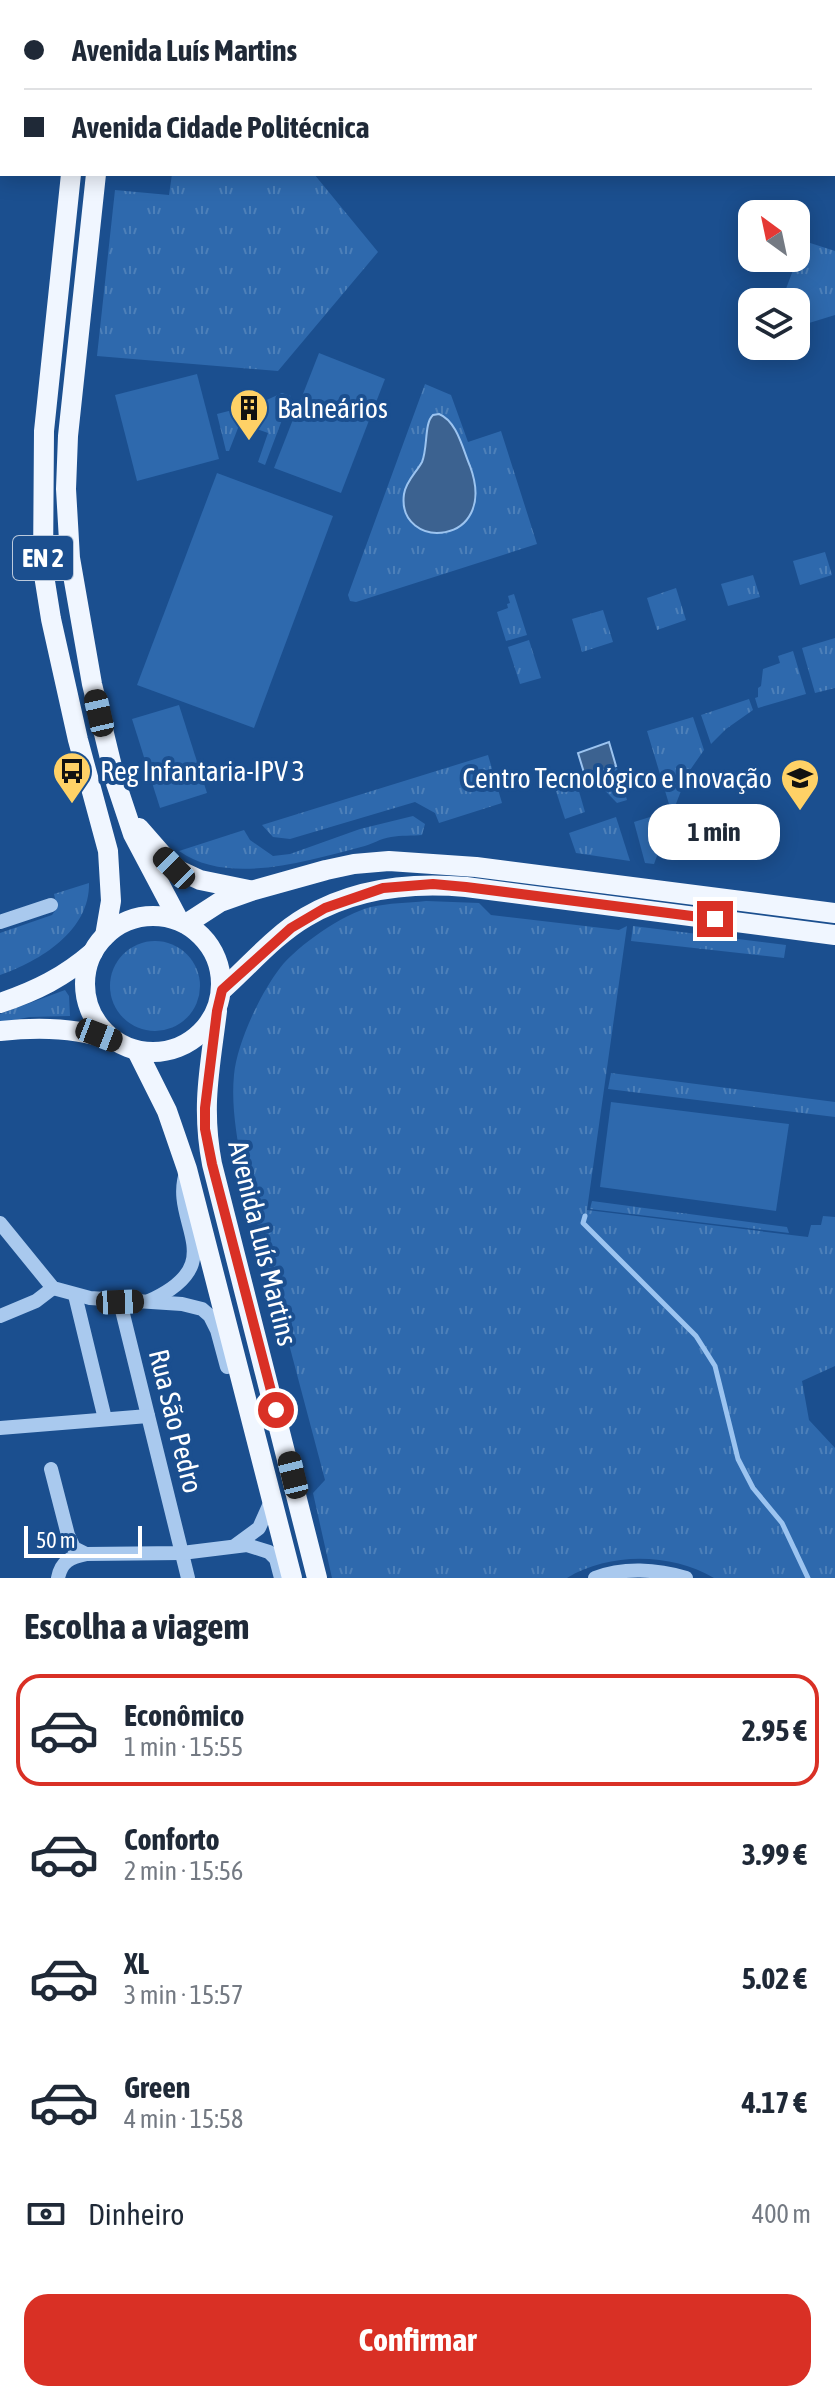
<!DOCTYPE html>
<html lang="pt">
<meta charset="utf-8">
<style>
:root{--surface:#fff;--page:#f2f2f3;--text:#1f2937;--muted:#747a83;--line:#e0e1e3;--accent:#d93025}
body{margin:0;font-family:"Asap Condensed",sans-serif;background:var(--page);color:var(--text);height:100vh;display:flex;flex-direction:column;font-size:30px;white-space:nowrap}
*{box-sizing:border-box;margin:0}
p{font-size:26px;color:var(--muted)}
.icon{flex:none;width:44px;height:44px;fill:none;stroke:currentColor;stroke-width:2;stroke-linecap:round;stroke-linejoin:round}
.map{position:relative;height:1578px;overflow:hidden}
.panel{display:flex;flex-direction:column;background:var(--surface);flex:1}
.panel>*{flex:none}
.hud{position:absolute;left:0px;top:0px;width:836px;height:176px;box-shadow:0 4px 20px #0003;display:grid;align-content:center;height:176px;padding:0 24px;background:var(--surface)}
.needle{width:52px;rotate:327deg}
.fabs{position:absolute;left:738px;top:200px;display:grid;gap:16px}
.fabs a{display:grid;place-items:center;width:72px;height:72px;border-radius:16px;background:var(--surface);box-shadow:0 4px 20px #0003;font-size:40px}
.scale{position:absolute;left:24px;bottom:20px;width:118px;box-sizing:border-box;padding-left:8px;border:4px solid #fff;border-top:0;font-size:22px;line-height:28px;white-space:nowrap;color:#fff;-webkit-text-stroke:6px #1b4f8f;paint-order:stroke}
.end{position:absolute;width:36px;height:36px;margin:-18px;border:10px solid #d93025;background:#fff;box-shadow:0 0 0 4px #fff}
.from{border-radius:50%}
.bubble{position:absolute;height:56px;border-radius:24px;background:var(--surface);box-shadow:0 4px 20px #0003;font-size:26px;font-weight:700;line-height:56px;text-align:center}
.car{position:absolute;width:24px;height:48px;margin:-24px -12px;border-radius:10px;box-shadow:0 0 6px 2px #0007;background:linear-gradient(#222 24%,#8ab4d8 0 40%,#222 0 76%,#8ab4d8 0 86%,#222 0)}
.hud b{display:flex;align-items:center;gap:28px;height:76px;font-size:30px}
.hud b+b{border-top:2px solid var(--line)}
.hud i{width:20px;height:20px;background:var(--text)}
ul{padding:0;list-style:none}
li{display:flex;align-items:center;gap:24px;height:112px;margin:0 16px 12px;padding:0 8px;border:4px solid transparent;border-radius:24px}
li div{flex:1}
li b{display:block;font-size:30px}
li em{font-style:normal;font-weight:700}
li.on{border-color:var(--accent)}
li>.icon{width:72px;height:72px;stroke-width:1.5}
h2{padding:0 24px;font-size:36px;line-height:96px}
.pay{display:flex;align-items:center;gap:20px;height:88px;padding:0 24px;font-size:30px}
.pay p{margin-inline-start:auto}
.action{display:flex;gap:16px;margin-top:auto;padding:16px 24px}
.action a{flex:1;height:92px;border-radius:24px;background:var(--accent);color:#fff;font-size:32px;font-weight:700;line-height:92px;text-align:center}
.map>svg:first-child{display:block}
</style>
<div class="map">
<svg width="835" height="1578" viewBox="0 0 835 1578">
<defs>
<pattern id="grass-tufts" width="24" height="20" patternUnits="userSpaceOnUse" patternTransform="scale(2)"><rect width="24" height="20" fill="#2e69ad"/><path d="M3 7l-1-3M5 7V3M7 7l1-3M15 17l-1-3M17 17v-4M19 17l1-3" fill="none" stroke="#4d80b9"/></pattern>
</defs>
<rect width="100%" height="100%" fill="#1b4f8f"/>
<!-- grass -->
<g fill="url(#grass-tufts)">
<path d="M 172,174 L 314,174 L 378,252 L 278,371 L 97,356 L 115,190 L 169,195 Z"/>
<path d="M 804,241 L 835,251 L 835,315 L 796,327 L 796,302 L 781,302 Z"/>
<path d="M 425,384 L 451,395 L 468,442 L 501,431 L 537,544 L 356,602 L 350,601 L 348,595 Z"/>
<path d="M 282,393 L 291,396 L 265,465 L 258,462 L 268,433 L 240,423 L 229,451 L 226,451 L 217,414 L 260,403 Z"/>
<path d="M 825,552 L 832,575 L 800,585 L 793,561 Z"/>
<path d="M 753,575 L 760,597 L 728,606 L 721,584 Z"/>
<path d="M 676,588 L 686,620 L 657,630 L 647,598 Z"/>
<path d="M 514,594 L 527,635 L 506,641 L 497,612 L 508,608 L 507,604 L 510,603 L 508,596 Z"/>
<path d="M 603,610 L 613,642 L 582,652 L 572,619 Z"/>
<path d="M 835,638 L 835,688 L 815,693 L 802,648 Z"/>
<path d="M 529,640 L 541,678 L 520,684 L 508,647 Z"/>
<path d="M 793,651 L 806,694 L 758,708 L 755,698 L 758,697 L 758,688 L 761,686 L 763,669 L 780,663 L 778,656 Z"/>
<path d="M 749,699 L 753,710 L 726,729 L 711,744 L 701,715 Z"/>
<path d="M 693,717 L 704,750 L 688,773 L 672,814 L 647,731 Z"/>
<path d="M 488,755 L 502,803 L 439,823 L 435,813 L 415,802 L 290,839 L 273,837 L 262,825 Z"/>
<path d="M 617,768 L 627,800 L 617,803 L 591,776 Z"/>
<path d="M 576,781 L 585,812 L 565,819 L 555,788 Z"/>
<path d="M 666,812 L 669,823 L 654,864 L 645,863 L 634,822 Z"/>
<path d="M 413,816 L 425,824 L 422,835 C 412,836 401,835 391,837 C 381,838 371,845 361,847 C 307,861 228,886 179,851 L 244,830 L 250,840 L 273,856 L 290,854 L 360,829 Z"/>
<path d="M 616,817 L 630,861 L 576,853 L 569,833 Z"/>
<path d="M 89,883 C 90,931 40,961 0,975 L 0,933 L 52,915 L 57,908 L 54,894 Z"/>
<path d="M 426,901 L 479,903 L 491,915 L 619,930 L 627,926 L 587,1210 L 808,1237 L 811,1225 L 821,1225 L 823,1216 L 835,1217 L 835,1366 L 802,1381 L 809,1420 L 835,1448 L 835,1578 L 714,1578 C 671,1553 610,1552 567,1578 L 332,1578 L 313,1493 L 325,1480 L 242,1167 C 237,1137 231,1106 234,1075 C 237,1043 260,994 280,968 C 298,945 343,914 371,907 C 389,903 408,903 426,901 Z"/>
<path d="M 633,926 L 786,945 L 784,958 L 631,941 Z"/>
<circle cx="155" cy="986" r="45"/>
<path d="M 65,990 L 69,996 L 70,1016 L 29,1017 L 0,1023 L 0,1014 Z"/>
<path d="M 611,1073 L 835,1102 L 835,1117 L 608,1089 Z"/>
<path d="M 592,1201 L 787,1227 L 789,1233 L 590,1209 Z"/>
</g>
<!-- pitch -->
<g fill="#2e69ad">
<path d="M 319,353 L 385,379 L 341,493 L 274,468 Z"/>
<path d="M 197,374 L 219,459 L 137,481 L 115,395 Z"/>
<path d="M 217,473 L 333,516 L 254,728 L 137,685 Z"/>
<path d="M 179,705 L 207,793 L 160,808 L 132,719 Z"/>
<path d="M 611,1102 L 789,1124 L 776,1211 L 600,1187 Z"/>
</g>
<!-- water -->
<g fill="#3c6290" stroke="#9cc4f0" stroke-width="2">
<path d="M 439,414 C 457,421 463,450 470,466 C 500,547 396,552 404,494 C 406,481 416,473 422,462 C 428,448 424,423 433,415 Z"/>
<path d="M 609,742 L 616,766 L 585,776 L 578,753 Z"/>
</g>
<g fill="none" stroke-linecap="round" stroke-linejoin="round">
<!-- stream -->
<path stroke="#9cc4f0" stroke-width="5" d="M 585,1216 L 583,1223 L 696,1336 L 715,1366 L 738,1459 L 753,1488 L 782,1523 L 808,1578"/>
<!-- minor -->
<g stroke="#a9c9ee" stroke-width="14">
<path d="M 742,0 L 747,2"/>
<path d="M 788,0 L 793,2"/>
<path d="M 834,18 L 835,18"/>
<path d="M 834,35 L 835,35"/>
<path d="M 0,922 L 51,905"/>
<path d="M 0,1223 L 53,1288 L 90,1298 L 182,1304 L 202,1309 L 210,1316 L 217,1330 L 227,1367"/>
<path d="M 75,1295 L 105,1419"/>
<path d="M 149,1301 C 235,1262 167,1222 187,1170"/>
<path d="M 120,1302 L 188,1578"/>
<path d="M 0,1316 L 36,1301 L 53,1288"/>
<path d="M 0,1428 L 148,1416"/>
<path d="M 51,1469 L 68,1535 L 74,1548 L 86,1554"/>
<path d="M 236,1545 L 259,1528 L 271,1501"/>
<path d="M 58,1578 C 61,1562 70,1557 86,1554 L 182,1553 L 247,1545 L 269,1552 L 276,1559 L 281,1578"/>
<path d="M 595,1578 C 623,1567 657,1569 686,1578"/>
</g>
<!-- major -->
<g stroke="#f0f6ff" stroke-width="20">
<path d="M 86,2 L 86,0"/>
<path d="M 112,2 L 112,0"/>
<path d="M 71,174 L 44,431 L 43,569 L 51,619 L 78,740 L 108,851 L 111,901 L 105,936"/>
<path d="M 96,174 L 68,436 L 66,489 L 70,558 L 92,684 L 116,783 L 133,834 L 178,919"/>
<path d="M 139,828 L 174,868 L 200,880 L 249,890"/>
<circle cx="153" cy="984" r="68"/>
<path d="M 186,924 L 220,902 L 251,891 L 326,870 L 354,864 L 389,861 L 476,867 L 835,913"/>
<path d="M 222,990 C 249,966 275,935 306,917 C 355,888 410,882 466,887 L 835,935"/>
<path d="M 0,1003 C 36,991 64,977 93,952"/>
<path d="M 217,1011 C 210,1068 201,1106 212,1164 L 317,1578"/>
<path d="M 0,1031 C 37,1027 76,1027 111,1040"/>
<path d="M 137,1051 L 167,1111 L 187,1169 L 292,1578"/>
</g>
</g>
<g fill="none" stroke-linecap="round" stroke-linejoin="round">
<!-- route -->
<path stroke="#d93025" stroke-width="10" d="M 276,1410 L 212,1164 L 205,1129 L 205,1108 L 217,1011 L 222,990 L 291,928 L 325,908 L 383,888 L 433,884 L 466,887 L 715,919"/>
</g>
<!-- icons -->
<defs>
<symbol id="building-pin" viewBox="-11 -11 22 30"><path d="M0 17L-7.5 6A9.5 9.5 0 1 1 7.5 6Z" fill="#ffd166" stroke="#1b4f8f"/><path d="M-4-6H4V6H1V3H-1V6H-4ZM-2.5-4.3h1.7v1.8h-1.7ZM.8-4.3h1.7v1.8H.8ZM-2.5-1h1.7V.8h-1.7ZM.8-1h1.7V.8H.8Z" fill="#111"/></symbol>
<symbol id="bus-pin" viewBox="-11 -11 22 30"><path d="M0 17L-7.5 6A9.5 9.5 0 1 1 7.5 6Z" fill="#ffd166" stroke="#1b4f8f"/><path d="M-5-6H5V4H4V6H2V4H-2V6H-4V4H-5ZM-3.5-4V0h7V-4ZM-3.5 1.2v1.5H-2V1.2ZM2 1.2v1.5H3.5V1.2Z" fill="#111"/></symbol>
<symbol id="university-pin" viewBox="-11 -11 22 30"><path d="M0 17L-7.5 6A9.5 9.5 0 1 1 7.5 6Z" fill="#ffd166" stroke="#1b4f8f"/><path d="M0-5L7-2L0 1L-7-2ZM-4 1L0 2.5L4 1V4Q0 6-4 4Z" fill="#111"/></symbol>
</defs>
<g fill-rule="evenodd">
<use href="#building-pin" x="227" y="386" width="44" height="60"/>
<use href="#bus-pin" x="50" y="749" width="44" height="60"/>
<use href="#university-pin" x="778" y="756" width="44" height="60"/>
</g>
<g text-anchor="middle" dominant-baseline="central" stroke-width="8" stroke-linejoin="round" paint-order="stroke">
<!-- shield labels -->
<rect fill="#1b4f8f" stroke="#bbcadd" stroke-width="2" x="13" y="536" width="60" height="44" rx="6"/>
<g font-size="26" font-weight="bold" fill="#fff">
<text x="43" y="558">EN 2</text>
</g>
<!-- poi labels -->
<g font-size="28" fill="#fff" stroke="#1b4f8f" text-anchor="start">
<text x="277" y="408">Balneários</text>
<text x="100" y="771">Reg Infantaria-IPV 3</text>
<text x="772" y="778" text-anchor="end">Centro Tecnológico e Inovação</text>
</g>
<!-- street labels -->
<g font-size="28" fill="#fff" stroke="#1b4f8f">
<text transform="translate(263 1243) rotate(76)">Avenida Luís Martins</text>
<text transform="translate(176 1421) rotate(76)">Rua São Pedro</text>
</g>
</g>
</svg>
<div class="fabs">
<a><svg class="needle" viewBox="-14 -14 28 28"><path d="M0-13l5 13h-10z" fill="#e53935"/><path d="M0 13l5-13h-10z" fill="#747a83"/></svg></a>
<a><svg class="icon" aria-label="layers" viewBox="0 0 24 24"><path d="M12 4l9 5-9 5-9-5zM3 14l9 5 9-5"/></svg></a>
</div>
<div class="scale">50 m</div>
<i class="end from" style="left:276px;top:1410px"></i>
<i class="end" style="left:715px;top:919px"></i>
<div class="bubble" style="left:648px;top:804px;width:132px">1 min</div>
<i class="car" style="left:99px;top:713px;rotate:347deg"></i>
<i class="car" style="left:174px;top:868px;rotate:315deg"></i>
<i class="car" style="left:99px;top:1035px;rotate:111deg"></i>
<i class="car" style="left:120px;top:1302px;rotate:88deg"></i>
<i class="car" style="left:293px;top:1475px;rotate:346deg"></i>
<div class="hud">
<b><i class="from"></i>Avenida Luís Martins</b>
<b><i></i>Avenida Cidade Politécnica</b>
</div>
</div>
<section class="panel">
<h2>Escolha a viagem</h2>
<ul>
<li class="on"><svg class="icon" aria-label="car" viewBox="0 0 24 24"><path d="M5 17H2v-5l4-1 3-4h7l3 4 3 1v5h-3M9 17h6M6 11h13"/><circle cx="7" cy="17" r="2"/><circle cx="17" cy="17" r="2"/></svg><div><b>Econômico</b><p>1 min · 15:55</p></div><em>2.95 €</em></li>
<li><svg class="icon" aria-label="car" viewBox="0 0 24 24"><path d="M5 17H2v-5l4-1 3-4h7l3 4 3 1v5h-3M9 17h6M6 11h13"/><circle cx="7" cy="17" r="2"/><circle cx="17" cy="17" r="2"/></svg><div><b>Conforto</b><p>2 min · 15:56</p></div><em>3.99 €</em></li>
<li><svg class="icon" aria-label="car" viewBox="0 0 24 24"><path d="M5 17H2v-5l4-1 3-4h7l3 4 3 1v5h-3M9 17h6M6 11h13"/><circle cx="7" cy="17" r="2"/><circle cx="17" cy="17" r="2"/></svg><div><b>XL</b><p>3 min · 15:57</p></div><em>5.02 €</em></li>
<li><svg class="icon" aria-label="car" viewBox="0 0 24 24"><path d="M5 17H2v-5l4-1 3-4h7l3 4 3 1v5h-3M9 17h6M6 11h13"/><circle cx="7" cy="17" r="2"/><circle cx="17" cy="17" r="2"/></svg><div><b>Green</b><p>4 min · 15:58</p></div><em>4.17 €</em></li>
</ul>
<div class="pay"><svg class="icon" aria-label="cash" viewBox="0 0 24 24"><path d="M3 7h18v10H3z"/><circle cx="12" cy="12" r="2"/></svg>Dinheiro<p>400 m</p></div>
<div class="action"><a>Confirmar</a></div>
</section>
